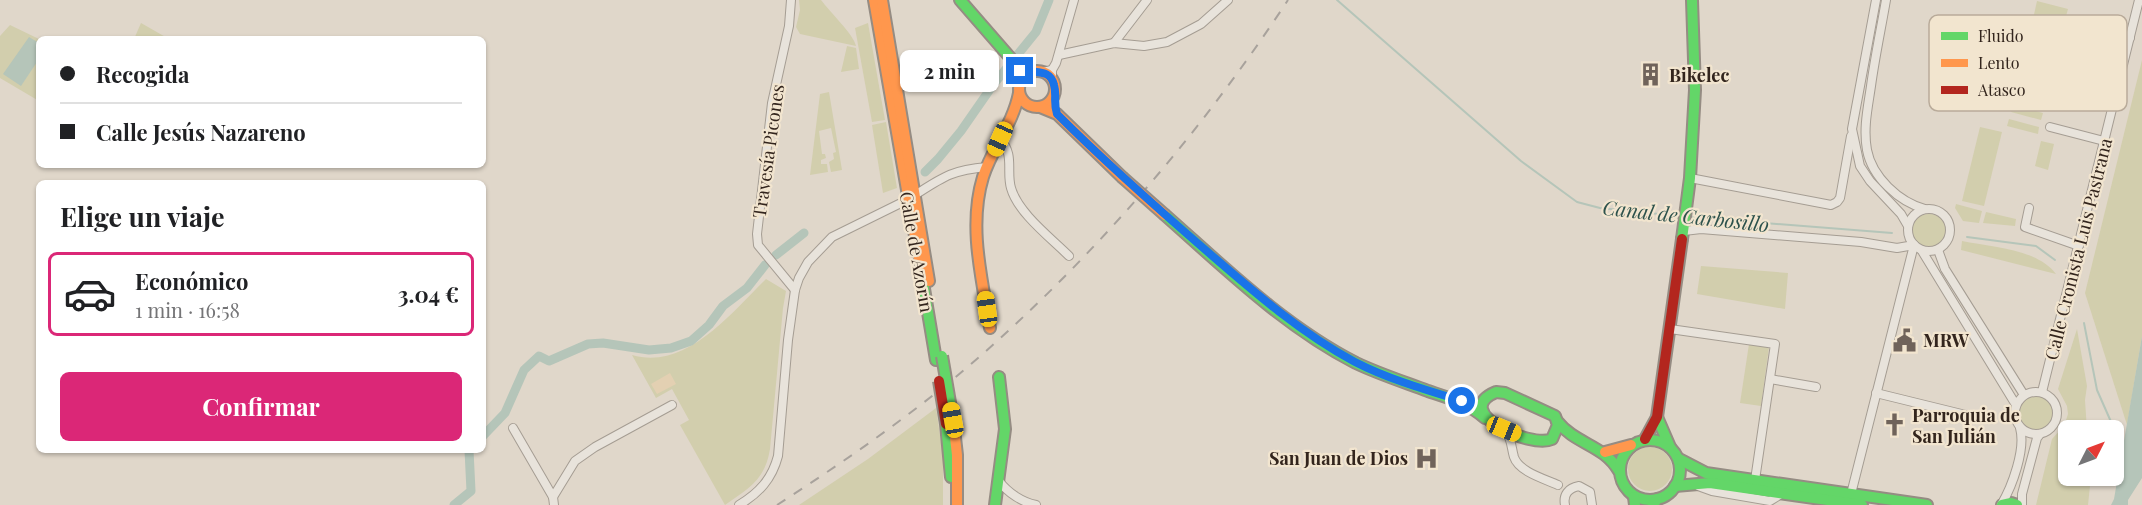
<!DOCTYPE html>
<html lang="es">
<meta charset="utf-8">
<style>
:root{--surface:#fff;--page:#f2f2f2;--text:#202124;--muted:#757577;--line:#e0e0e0;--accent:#db2777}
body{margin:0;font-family:"Playfair Display",serif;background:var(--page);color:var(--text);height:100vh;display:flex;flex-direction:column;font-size:22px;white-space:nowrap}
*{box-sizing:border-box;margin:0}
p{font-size:20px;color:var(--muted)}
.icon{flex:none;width:33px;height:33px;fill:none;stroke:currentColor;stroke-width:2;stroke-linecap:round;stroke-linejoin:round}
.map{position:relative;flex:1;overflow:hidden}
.details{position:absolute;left:36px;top:180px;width:450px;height:273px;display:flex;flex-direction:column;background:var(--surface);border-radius:9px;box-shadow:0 2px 4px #0004}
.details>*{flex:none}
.top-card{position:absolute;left:36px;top:36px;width:450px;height:132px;border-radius:9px;box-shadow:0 2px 4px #0004;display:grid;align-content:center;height:132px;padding:0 24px;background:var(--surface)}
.needle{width:39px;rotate:48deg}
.controls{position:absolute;left:2058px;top:420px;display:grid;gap:12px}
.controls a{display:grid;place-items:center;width:66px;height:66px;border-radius:9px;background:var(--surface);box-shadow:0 2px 4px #0004;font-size:30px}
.end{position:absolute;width:27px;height:27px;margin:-14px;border:8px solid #1a73e8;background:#fff;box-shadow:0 0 0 3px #fff}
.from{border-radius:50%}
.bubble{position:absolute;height:42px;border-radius:9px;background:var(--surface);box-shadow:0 2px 4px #0004;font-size:20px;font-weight:700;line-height:42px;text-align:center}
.car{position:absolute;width:18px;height:36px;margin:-18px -9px;border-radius:8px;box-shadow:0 0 4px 2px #0007;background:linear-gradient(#f5c518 24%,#345 0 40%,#f5c518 0 76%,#345 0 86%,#f5c518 0)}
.top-card b{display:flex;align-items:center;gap:21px;height:57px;font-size:22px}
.top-card b+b{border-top:2px solid var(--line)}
.top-card i{width:15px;height:15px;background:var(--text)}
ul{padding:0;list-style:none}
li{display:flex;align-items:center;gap:18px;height:84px;margin:0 12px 9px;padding:0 12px;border:3px solid transparent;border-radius:9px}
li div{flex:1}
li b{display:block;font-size:22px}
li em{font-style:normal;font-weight:700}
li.current{border-color:var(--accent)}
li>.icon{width:54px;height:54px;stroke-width:1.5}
h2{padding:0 24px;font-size:27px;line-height:72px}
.button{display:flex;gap:12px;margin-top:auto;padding:12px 24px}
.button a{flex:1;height:69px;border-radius:9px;background:var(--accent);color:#fff;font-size:24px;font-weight:700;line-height:69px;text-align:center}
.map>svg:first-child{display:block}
</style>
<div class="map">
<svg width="2142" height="505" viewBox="0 0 2142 505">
<rect width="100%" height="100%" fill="#e0d7ca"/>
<!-- green -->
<g fill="#d2cead">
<path d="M 799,0 L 821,0 C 830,12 854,35 856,46 L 800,34 L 796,27 L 800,10 Z"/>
<path d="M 2037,1 L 2068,9 L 2063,27 L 2033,19 Z"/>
<path d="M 141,23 L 169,39 L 134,39 Z"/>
<path d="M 868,23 L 885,120 L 872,122 L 855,28 Z"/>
<path d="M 10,25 L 39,39 L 39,101 L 0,78 L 0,36 Z"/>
<path d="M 847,46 L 856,48 L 859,69 L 841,72 Z"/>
<path d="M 2142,60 L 2142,336 L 2127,425 L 2085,293 Z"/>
<path d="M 829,92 L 842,170 L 831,172 L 829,162 L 834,159 L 833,153 L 836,152 L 831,128 L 819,131 L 822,154 L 825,154 L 826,158 L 821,160 L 821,164 L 827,164 L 828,172 L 810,175 L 820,94 Z"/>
<path d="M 2013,105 L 2043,113 L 2041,120 L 2011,112 Z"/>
<path d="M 2009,119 L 2039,127 L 2038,134 L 2007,126 Z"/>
<path d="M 886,122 L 897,188 L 883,193 L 872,125 Z"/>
<path d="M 1980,127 L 2002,132 L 1984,206 L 1962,201 Z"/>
<path d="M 2041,141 L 2054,144 L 2048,170 L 2035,166 Z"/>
<path d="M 1956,204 L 1982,211 L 1979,223 L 1963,221 L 1955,208 Z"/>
<path d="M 1986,212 L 2016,219 L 2015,226 L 1983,223 Z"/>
<circle cx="1929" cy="231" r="17"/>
<path d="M 1962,241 C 1991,247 2038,249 2056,274 L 1961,250 Z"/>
<path d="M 1701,266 L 1788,273 L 1785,309 L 1697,294 Z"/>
<path d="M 766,279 L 786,291 L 783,308 L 770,449 C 765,480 749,488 725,505 L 680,425 L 689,420 L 672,389 L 656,398 L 632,355 C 686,371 731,313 766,279 Z"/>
<path d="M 2077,329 L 2087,386 L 2085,400 L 2087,430 L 2068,430 L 2068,476 L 2091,476 L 2088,505 L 2036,505 L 2052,439 L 2064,426 L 2068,414 L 2067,406 L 2058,389 Z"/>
<path d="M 1749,344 L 1769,347 L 1761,406 L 1740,403 Z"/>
<circle cx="2036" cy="413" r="17"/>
<path d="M 936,408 L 943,456 L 943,505 L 799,505 L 868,459 Z"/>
<circle cx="1650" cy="469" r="22"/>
</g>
<!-- sand -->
<path fill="#e3d0b2" d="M 670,373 L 676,384 L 657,394 L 651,384 Z"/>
<!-- water -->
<g fill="#b5c5b9">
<path d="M 29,37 L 39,43 L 39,59 L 21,86 L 3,74 Z"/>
<path d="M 2142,336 L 2142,478 L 2128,500 L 2128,505 L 2111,505 L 2114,499 Z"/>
</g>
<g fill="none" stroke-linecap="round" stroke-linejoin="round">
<!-- stream -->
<g stroke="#b5c5b9" stroke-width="2">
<path d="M 1337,0 L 1521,161 L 1577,202 L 1600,208 L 1679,216"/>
<path d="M 1688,217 L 1892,233"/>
<path d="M 1967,237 L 2036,246 L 2055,260"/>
<path d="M 2084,323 L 2097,390 L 2123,449"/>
</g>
<!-- canal -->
<g stroke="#b5c5b9" stroke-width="9">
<path d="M 925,172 L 938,159 L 961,131 L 993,85 L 1036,32 L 1049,0"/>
<path d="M 776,255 L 804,233"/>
<path d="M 483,436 L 505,413 L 524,370 L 539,356 L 549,361 L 588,344 L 603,343 L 649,350 L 671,348 L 691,341 L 709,325 L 723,306 L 747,288 L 765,265"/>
<path d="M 454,505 L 471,491 L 469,450"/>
</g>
<defs>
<g id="street">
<path d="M 791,0 L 789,26 L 772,103 L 757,234 L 758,245 L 795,290"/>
<path d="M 1876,0 L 1852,129 L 1860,166 L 1870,181 L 1901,214 L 1908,226"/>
<path d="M 1886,0 C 1881,29 1875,57 1871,86 C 1868,107 1863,128 1867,150 C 1872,177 1899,202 1925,209"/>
<path d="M 2076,23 L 2130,38"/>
<path d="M 1114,43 L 1147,0"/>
<path d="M 1059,55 L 1114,43 L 1144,46 L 1167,42 L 1201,24 L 1228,0"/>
<path d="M 1042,72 L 1052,70"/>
<path d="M 1052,79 L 1052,70 L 1056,63 L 1074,0"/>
<path d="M 2050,127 L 2104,141"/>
<path d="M 1000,139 C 1015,155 1006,171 1011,188 C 1018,213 1051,238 1069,256"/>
<path d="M 1690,178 L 1831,205 L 1837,202 L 1840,198 L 1851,136"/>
<path d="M 915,195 C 943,177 952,170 987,167"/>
<path d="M 2029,208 L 2025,227 L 2079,246"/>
<circle cx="1929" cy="230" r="21"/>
<path d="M 1684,231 L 1701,229 L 1861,242 L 1897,248 L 1914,245"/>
<path d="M 1938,250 L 1945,269 L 2024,395"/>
<path d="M 1922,251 L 2016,405"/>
<path d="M 1670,329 L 1775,344 L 1755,480"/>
<path d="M 1770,379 L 1816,387"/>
<circle cx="2036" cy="413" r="21"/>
<path d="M 2042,392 L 2139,0"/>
<path d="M 1876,393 L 1982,419"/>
<path d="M 513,428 L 553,497 L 554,505"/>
<path d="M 1505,430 C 1512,439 1511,447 1514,457 C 1519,472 1545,479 1558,485"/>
<path d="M 999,481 C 1008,493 1022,502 1036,505"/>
<path d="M 1698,486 L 1712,491 L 1770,501 L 1781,494"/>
<path d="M 1851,494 L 1914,245"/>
<path d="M 553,497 L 575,461 L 595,447 L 672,405"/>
<path d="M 739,505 C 759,493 772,479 778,456 L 788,340 L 795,290 L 799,278 L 808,262 L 832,237 L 907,200"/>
<path d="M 1565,505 C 1563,495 1568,488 1579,486 L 1590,492 L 1592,505"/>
<path d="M 2001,505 C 2012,487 2026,449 2020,428"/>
<path d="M 2022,505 L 2022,494 L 2037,438 L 2040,434"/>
</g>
<g id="fast">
<path d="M 960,0 L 1021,70 L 1031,72"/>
<path d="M 1165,215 C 1225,268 1284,326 1356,363 C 1379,374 1404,382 1428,391 C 1449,398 1468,403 1485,418"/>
<path d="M 1682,239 L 1690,178 L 1695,90 L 1692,0"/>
<path d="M 919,259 L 936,360"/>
<path d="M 1496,392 L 1505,393 L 1555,416 L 1558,425 L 1552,439 C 1531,449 1449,412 1496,392 Z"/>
<path d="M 1657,417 L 1670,447"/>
<path d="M 1557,421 C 1576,445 1603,444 1619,471"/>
<path d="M 946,424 L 951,477"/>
<circle cx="1650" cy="470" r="30"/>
<path d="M 1679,459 L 1706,473 L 1927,505"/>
<path d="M 1675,486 L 1710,483 L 1862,505"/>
<path d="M 1634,497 L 1635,505"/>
<path d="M 995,505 L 1005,429 L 999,377"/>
<path d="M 1653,505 L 1657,499"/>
<path d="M 2002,505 L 2011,503 L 2017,505"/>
</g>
<g id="slow">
<path d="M 874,0 L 919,259"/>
<path d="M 882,0 L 929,281"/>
<circle cx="1037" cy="89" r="18"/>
<path d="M 1040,107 L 1057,114 L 1122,177"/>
<path d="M 990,328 C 982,279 968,226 983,177 C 992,148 1013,124 1019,93"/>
<path d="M 953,420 L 957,455 L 957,505"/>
<path d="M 1605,452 L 1631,445"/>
</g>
<path id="jam" d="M 1645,439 L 1657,417 L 1682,239"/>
</defs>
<!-- street casing -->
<use href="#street" stroke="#a59d93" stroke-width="10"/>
<!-- fast casing -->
<use href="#fast" stroke="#958c83" stroke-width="14"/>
<!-- slow casing -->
<use href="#slow" stroke="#958c83" stroke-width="14"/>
<!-- jam casing -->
<use href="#jam" stroke="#958c83" stroke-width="14"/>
<!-- street -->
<use href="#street" stroke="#e8e3db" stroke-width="8"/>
<!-- fast -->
<use href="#fast" stroke="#63d668" stroke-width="10"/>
<!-- slow -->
<use href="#slow" stroke="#ff974d" stroke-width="10"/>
<!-- jam -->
<use href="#jam" stroke="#b3261e" stroke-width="10"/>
<!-- rail -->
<path stroke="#a8a29c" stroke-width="2" stroke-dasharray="10 10" stroke-linecap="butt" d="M 777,505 C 853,456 929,403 996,342 C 1108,241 1205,126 1288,0"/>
<defs>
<path id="fast-bridge" d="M 942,356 L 953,420"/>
<path id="slow-bridge" d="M 1122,177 L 1165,215"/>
<path id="jam-bridge" d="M 939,381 L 946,424"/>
</defs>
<!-- fast-bridge casing -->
<use href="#fast-bridge" stroke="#958c83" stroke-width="14" stroke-linecap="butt"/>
<!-- slow-bridge casing -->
<use href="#slow-bridge" stroke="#958c83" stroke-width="14" stroke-linecap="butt"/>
<!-- jam-bridge casing -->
<use href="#jam-bridge" stroke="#958c83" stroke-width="14" stroke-linecap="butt"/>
<!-- fast-bridge -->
<use href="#fast-bridge" stroke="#63d668" stroke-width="10"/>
<!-- slow-bridge -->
<use href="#slow-bridge" stroke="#ff974d" stroke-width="10"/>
<!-- jam-bridge -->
<use href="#jam-bridge" stroke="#b3261e" stroke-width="10"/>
</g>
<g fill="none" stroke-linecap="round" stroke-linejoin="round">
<!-- route -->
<path stroke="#1a73e8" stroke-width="8" d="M 1020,71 L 1018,66 C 1029,77 1049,65 1054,85 C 1057,95 1053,102 1057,114 C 1106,163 1157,208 1209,253 C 1254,292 1301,333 1355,362 C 1388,379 1426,390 1462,401"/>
</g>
<!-- icons -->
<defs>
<symbol id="building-bare" viewBox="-9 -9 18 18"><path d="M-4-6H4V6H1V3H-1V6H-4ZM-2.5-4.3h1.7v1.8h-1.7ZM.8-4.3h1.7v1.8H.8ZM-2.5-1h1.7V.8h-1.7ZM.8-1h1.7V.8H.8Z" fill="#70635a" stroke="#f2e5cf" stroke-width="2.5" paint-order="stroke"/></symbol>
<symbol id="civic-bare" viewBox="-9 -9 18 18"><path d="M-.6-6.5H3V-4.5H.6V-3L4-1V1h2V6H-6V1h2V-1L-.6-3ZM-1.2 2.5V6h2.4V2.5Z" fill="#70635a" stroke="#f2e5cf" stroke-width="2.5" paint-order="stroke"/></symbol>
<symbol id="church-bare" viewBox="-9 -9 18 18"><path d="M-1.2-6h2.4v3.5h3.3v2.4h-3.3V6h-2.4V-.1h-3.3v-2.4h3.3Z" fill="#70635a" stroke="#f2e5cf" stroke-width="2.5" paint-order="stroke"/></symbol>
<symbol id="hospital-bare" viewBox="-9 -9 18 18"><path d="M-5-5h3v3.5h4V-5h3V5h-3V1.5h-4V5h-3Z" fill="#70635a" stroke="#f2e5cf" stroke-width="2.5" paint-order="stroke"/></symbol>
</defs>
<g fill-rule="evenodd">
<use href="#building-bare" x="1634" y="58" width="33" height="33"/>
<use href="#civic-bare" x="1888" y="324" width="33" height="33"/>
<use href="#church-bare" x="1878" y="408" width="33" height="33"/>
<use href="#hospital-bare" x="1410" y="442" width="33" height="33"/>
</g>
<g text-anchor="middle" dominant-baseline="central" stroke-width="4.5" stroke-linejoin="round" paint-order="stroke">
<!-- poi labels -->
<g font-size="18" font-weight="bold" fill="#33251d" stroke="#f2e5cf" text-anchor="start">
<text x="1669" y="75">Bikelec</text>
<text x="1923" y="340">MRW</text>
<text x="1912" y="415">Parroquia de<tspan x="1912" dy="21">San Julián</tspan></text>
<text x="1408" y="458" text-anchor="end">San Juan de Dios</text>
</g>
<!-- street labels -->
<g font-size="18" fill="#33251d" stroke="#f2e5cf">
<text transform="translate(768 151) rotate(-82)">Travesía Picones</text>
<text transform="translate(2078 249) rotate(-76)">Calle Cronista Luis Pastrana</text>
<text transform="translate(917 252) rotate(80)">Calle de Azorín</text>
</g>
<!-- water labels -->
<g font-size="20" font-style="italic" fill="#2d524c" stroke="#f2e5cf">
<text transform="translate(1686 215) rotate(6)">Canal de Carbosillo</text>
</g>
</g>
<!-- legend -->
<rect x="1929" y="15" width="198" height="96" rx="9" fill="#f2e5cf" stroke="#b9ab9a" stroke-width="1.5"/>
<rect x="1941" y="32" width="27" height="8" fill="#63d668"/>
<rect x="1941" y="59" width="27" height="8" fill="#ff974d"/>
<rect x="1941" y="86" width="27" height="8" fill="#b3261e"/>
<g font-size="16" fill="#33251d">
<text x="1978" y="42">Fluido</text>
<text x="1978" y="69">Lento</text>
<text x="1978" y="96">Atasco</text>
</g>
</svg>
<div class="controls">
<a><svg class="needle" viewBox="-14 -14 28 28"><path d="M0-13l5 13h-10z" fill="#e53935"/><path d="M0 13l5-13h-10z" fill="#757577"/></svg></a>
</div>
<i class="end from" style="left:1462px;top:401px"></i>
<i class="end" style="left:1020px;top:71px"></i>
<div class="bubble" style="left:900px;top:50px;width:99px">2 min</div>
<i class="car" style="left:1000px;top:139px;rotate:204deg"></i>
<i class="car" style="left:987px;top:309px;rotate:352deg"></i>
<i class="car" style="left:953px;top:420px;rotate:350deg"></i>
<i class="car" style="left:1504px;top:429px;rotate:112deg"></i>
<div class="top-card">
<b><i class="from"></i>Recogida</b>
<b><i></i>Calle Jesús Nazareno</b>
</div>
<section class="details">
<h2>Elige un viaje</h2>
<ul>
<li class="current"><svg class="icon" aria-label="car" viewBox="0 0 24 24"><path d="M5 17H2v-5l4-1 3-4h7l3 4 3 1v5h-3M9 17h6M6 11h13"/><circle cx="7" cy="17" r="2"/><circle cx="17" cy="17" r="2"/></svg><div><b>Económico</b><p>1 min · 16:58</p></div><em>3.04 €</em></li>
</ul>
<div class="button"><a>Confirmar</a></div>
</section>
</div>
